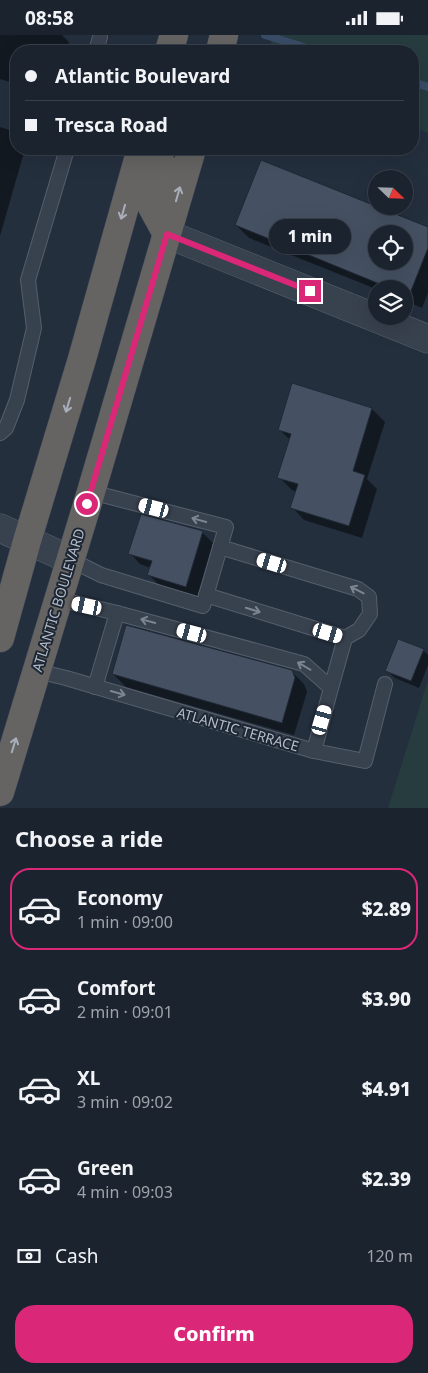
<!DOCTYPE html>
<meta charset="utf-8">
<style>
:root{--surface:#1b232e;--page:#282f3a;--text:#f1f3f6;--muted:#a0a4aa;--line:#39404a;--accent:#db2777}
body{margin:0;font-family:"Noto Sans",sans-serif;background:var(--page);color:var(--text);height:100vh;display:flex;flex-direction:column;font-size:19px;white-space:nowrap}
*{box-sizing:border-box;margin:0}
p{font-size:16px;color:var(--muted)}
.icon{flex:none;width:28px;height:28px;fill:none;stroke:currentColor;stroke-width:2;stroke-linecap:round;stroke-linejoin:round}
.map{position:relative;height:773px;overflow:hidden}
.drawer{display:flex;flex-direction:column;background:var(--surface);flex:1}
.drawer>*{flex:none}
.top-card{position:absolute;left:10px;top:10px;width:409px;height:110px;border-radius:20px;box-shadow:0 5px 20px #0002,0 0 0 1px var(--line);display:grid;align-content:center;height:110px;padding:0 15px;background:var(--surface)}
.needle{width:32px;rotate:113deg}
.fabs{position:absolute;left:368px;top:135px;display:grid;gap:10px}
.fabs a{display:grid;place-items:center;width:45px;height:45px;border-radius:50%;background:var(--surface);box-shadow:0 5px 20px #0002,0 0 0 1px var(--line);font-size:25px}
.end{position:absolute;width:22px;height:22px;margin:-11px;border:6px solid #db2777;background:#fff;box-shadow:0 0 0 2px #fff}
.from{border-radius:50%}
.bubble{position:absolute;height:35px;border-radius:18px;background:var(--surface);box-shadow:0 5px 20px #0002,0 0 0 1px var(--line);font-size:16px;font-weight:800;line-height:35px;text-align:center}
.car{position:absolute;width:15px;height:30px;margin:-15px -8px;border-radius:6px;box-shadow:0 0 4px 1px #0007;background:linear-gradient(#fff 24%,#345 0 40%,#fff 0 76%,#345 0 86%,#fff 0)}
.top-card b{display:flex;align-items:center;gap:18px;height:48px;font-size:19px}
.top-card b+b{border-top:1px solid var(--line)}
.top-card i{width:12px;height:12px;background:var(--text)}
ul{padding:0;list-style:none}
li{display:flex;align-items:center;gap:15px;height:82px;margin:0 10px 8px;padding:0 5px;border:2px solid transparent;border-radius:20px}
li div{flex:1}
li b{display:block;font-size:19px}
li em{font-style:normal;font-weight:800}
li.selected{border-color:var(--accent)}
li>.icon{width:45px;height:45px;stroke-width:1.5}
h2{padding:0 15px;font-size:22px;line-height:60px}
.pay{display:flex;align-items:center;gap:12px;height:55px;padding:0 15px;font-size:19px}
.pay p{margin-inline-start:auto}
.action{display:flex;gap:10px;margin-top:auto;padding:10px 15px}
.action a{flex:1;height:58px;border-radius:20px;background:var(--accent);color:#fff;font-size:20px;font-weight:800;line-height:58px;text-align:center}
.status{display:flex;justify-content:space-between;align-items:center;height:35px;padding:0 25px;background:var(--surface);direction:ltr}
.status svg{height:14px;fill:currentColor}
.map>svg:first-child{display:block}
</style>
<div class="status"><b>08:58</b><svg viewBox="0 0 49 12"><path d="M0 12V9h3v3zM5 12V6h3v6zM10 12V3h3v9zM15 12V0h3v12zM26 1h20v11H26zM47 4h2v5h-2z"/></svg></div>
<div class="map">
<svg width="428" height="773" viewBox="0 0 428 773">
<rect width="100%" height="100%" fill="#242f3e"/>
<!-- green -->
<g fill="#263c3f">
<path d="M 273,0 L 428,0 L 428,98 L 413,92 L 412,16 L 269,16 Z"/>
<path d="M 428,645 L 428,773 L 389,773 L 389,770 Z"/>
</g>
<!-- shadow -->
<g fill="#0007" fill-rule="evenodd">
<path d="M 0,0 L 62,0 L 69,7 L 66,16 L 16,16 L 16,49 L 0,44 Z"/>
<path d="M 0,92 L 16,97 L 16,114 L 25,114 L 0,201 Z"/>
<path d="M 236,190 L 428,193 L 428,258 L 422,273 L 404,265 L 404,254 L 376,254 L 249,203 ZM 376,199 L 404,199 L 404,226 L 376,226 Z"/>
<path d="M 293,350 L 372,374 L 385,387 L 367,444 L 377,454 L 362,503 L 304,485 L 292,472 L 296,457 L 292,455 L 279,442 L 290,405 L 279,394 Z"/>
<path d="M 202,497 L 213,508 L 197,562 L 160,551 L 149,540 L 151,533 L 140,529 L 130,518 Z"/>
<path d="M 423,615 L 428,620 L 428,630 L 419,653 L 395,643 L 387,636 Z"/>
<path d="M 291,636 L 304,649 L 307,657 L 294,700 L 126,652 L 113,639 Z"/>
</g>
<g fill="none" stroke-linecap="round" stroke-linejoin="round">
<!-- stream -->
<g stroke="#394c67" stroke-width="8">
<path d="M 265,0 L 316,16"/>
<path d="M 412,47 L 428,52"/>
</g>
</g>
<!-- building -->
<g fill="#455162" stroke="#1f2835" fill-rule="evenodd">
<path d="M 261,125 L 428,192 L 428,213 L 409,261 L 404,258 L 404,254 L 392,254 L 235,190 ZM 376,199 L 404,199 L 404,226 L 376,226 Z"/>
<path d="M 292,348 L 372,373 L 353,436 L 365,440 L 349,491 L 290,473 L 298,449 L 277,443 L 291,399 L 278,395 Z"/>
<path d="M 141,479 L 203,496 L 186,552 L 147,540 L 152,526 L 128,519 Z"/>
<path d="M 126,590 L 292,635 L 295,643 L 282,688 L 112,639 Z"/>
<path d="M 398,604 L 424,614 L 411,646 L 385,636 Z"/>
</g>
<g fill="none" stroke-linecap="round" stroke-linejoin="round">
<defs>
<g id="service">
<path d="M 96,16 L 100,2"/>
<path d="M 0,398 L 6,393 L 17,365 L 34,293 L 28,245 L 67,114"/>
<path d="M 71,525 L 101,540 L 203,571 L 226,492 L 91,457"/>
<path d="M 206,560 L 345,603 L 359,595 L 370,579 L 369,562 L 358,554 L 220,512"/>
<path d="M 58,564 L 117,578 L 95,652"/>
<path d="M 117,578 L 304,629 L 331,653 L 314,716"/>
<path d="M 37,636 L 66,643 L 314,716 L 365,726 L 385,649"/>
<path d="M 331,653 L 345,603"/>
</g>
<g id="minor">
<path d="M 167,199 L 428,304"/>
<path d="M 0,493 L 71,525"/>
</g>
<g id="trunk">
<path d="M 169,16 L 174,0"/>
<path d="M 220,16 L 224,0"/>
<path d="M 147,114 L 163,131 L 151,170 L 167,199"/>
<path d="M 0,603 L 27,506 L 82,324 L 141,114"/>
<path d="M 0,757 L 91,457 L 192,114"/>
</g>
</defs>
<!-- service casing -->
<use href="#service" stroke="#565f6c" stroke-width="16"/>
<!-- minor casing -->
<use href="#minor" stroke="#565f6c" stroke-width="29"/>
<!-- trunk casing -->
<use href="#trunk" stroke="#434c59" stroke-width="29"/>
<!-- service -->
<use href="#service" stroke="#38414e" stroke-width="14"/>
<!-- minor -->
<use href="#minor" stroke="#38414e" stroke-width="28"/>
<!-- trunk -->
<use href="#trunk" stroke="#656462" stroke-width="28"/>
</g>
<!-- one-way arrows -->
<defs><path id="oneway-shaft" d="M-6 0H5M1.5-3L5.5 0L1.5 3" fill="none" stroke-width="1.6" stroke-linecap="round" stroke-linejoin="round" transform="scale(1.25)"/></defs>
<g stroke="#a8afba">
<use href="#oneway-shaft" transform="translate(178 159) rotate(-74)"/>
<use href="#oneway-shaft" transform="translate(123 177) rotate(106)"/>
<use href="#oneway-shaft" transform="translate(68 370) rotate(107)"/>
<use href="#oneway-shaft" transform="translate(14 710) rotate(-73)"/>
</g>
<g stroke="#7c8592">
<use href="#oneway-shaft" transform="translate(199 485) rotate(-165)"/>
<use href="#oneway-shaft" transform="translate(357 555) rotate(-153)"/>
<use href="#oneway-shaft" transform="translate(253 575) rotate(17)"/>
<use href="#oneway-shaft" transform="translate(148 586) rotate(-165)"/>
<use href="#oneway-shaft" transform="translate(304 631) rotate(-150)"/>
<use href="#oneway-shaft" transform="translate(118 658) rotate(16)"/>
</g>
<g fill="none" stroke-linecap="round" stroke-linejoin="round">
<!-- route -->
<path stroke="#db2777" stroke-width="6" d="M 87,469 L 167,199 L 310,256"/>
</g>
<g text-anchor="middle" dominant-baseline="central" stroke-width="4" stroke-linejoin="round" paint-order="stroke">
<!-- street labels -->
<g font-size="14" fill="#b4bcc9" stroke="#1d2633">
<text transform="translate(58 565) rotate(-73)">ATLANTIC BOULEVARD</text>
<text transform="translate(238 694) rotate(16)">ATLANTIC TERRACE</text>
</g>
</g>
</svg>
<div class="fabs">
<a><svg class="needle" viewBox="-14 -14 28 28"><path d="M0-13l5 13h-10z" fill="#e53935"/><path d="M0 13l5-13h-10z" fill="#a0a4aa"/></svg></a>
<a><svg class="icon" aria-label="locate" viewBox="0 0 24 24"><circle cx="12" cy="12" r="6"/><path d="M12 2v4M12 18v4M2 12h4M18 12h4"/></svg></a>
<a><svg class="icon" aria-label="layers" viewBox="0 0 24 24"><path d="M12 4l9 5-9 5-9-5zM3 14l9 5 9-5"/></svg></a>
</div>
<i class="end from" style="left:87px;top:469px"></i>
<i class="end" style="left:310px;top:256px"></i>
<div class="bubble" style="left:269px;top:184px;width:82px">1 min</div>
<i class="car" style="left:154px;top:473px;rotate:285deg"></i>
<i class="car" style="left:272px;top:528px;rotate:287deg"></i>
<i class="car" style="left:87px;top:571px;rotate:282deg"></i>
<i class="car" style="left:192px;top:598px;rotate:285deg"></i>
<i class="car" style="left:328px;top:598px;rotate:107deg"></i>
<i class="car" style="left:322px;top:685px;rotate:16deg"></i>
<div class="top-card">
<b><i class="from"></i>Atlantic Boulevard</b>
<b><i></i>Tresca Road</b>
</div>
</div>
<section class="drawer">
<h2>Choose a ride</h2>
<ul>
<li class="selected"><svg class="icon" aria-label="car" viewBox="0 0 24 24"><path d="M5 17H2v-5l4-1 3-4h7l3 4 3 1v5h-3M9 17h6M6 11h13"/><circle cx="7" cy="17" r="2"/><circle cx="17" cy="17" r="2"/></svg><div><b>Economy</b><p>1 min · 09:00</p></div><em>$2.89</em></li>
<li><svg class="icon" aria-label="car" viewBox="0 0 24 24"><path d="M5 17H2v-5l4-1 3-4h7l3 4 3 1v5h-3M9 17h6M6 11h13"/><circle cx="7" cy="17" r="2"/><circle cx="17" cy="17" r="2"/></svg><div><b>Comfort</b><p>2 min · 09:01</p></div><em>$3.90</em></li>
<li><svg class="icon" aria-label="car" viewBox="0 0 24 24"><path d="M5 17H2v-5l4-1 3-4h7l3 4 3 1v5h-3M9 17h6M6 11h13"/><circle cx="7" cy="17" r="2"/><circle cx="17" cy="17" r="2"/></svg><div><b>XL</b><p>3 min · 09:02</p></div><em>$4.91</em></li>
<li><svg class="icon" aria-label="car" viewBox="0 0 24 24"><path d="M5 17H2v-5l4-1 3-4h7l3 4 3 1v5h-3M9 17h6M6 11h13"/><circle cx="7" cy="17" r="2"/><circle cx="17" cy="17" r="2"/></svg><div><b>Green</b><p>4 min · 09:03</p></div><em>$2.39</em></li>
</ul>
<div class="pay"><svg class="icon" aria-label="cash" viewBox="0 0 24 24"><path d="M3 7h18v10H3z"/><circle cx="12" cy="12" r="2"/></svg>Cash<p>120 m</p></div>
<div class="action"><a>Confirm</a></div>
</section>
